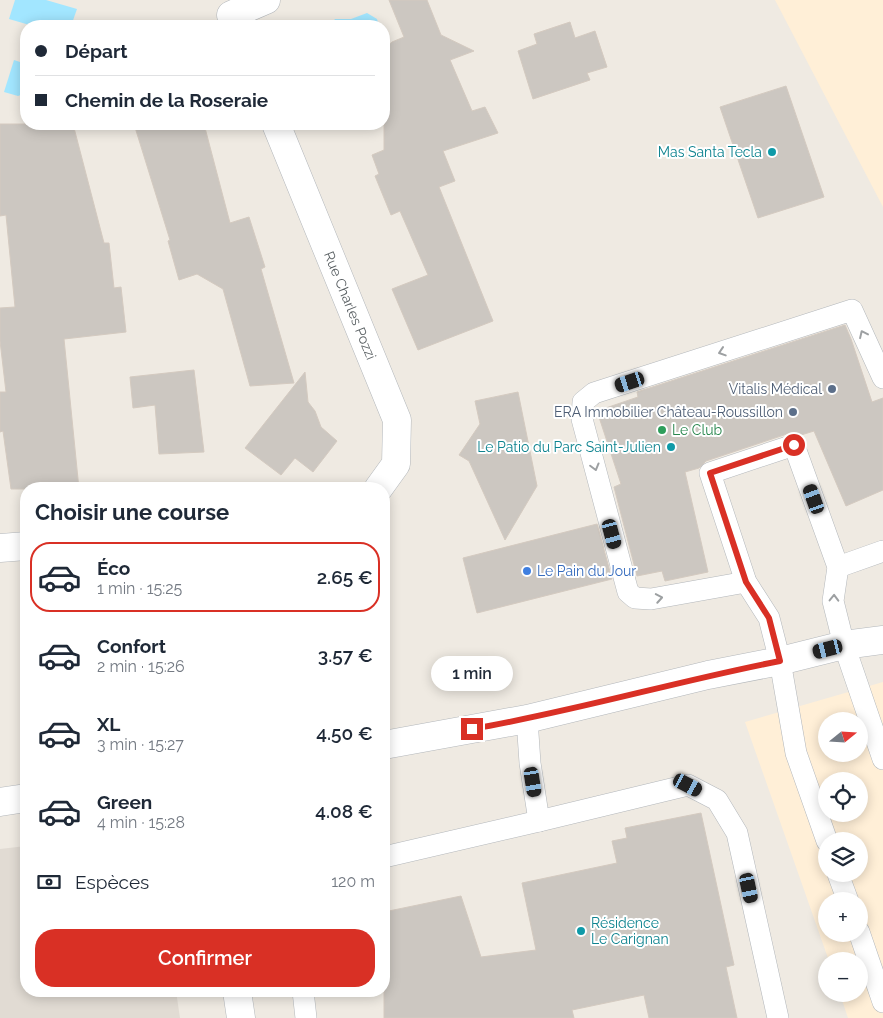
<!DOCTYPE html>
<html lang="fr">
<meta charset="utf-8">
<style>
:root{--surface:#fff;--page:#f2f2f3;--text:#1f2937;--muted:#747a83;--line:#e0e1e3;--accent:#d93025}
body{margin:0;font-family:Raleway,sans-serif;background:var(--page);color:var(--text);height:100vh;display:flex;flex-direction:column;font-size:19px;white-space:nowrap}
*{box-sizing:border-box;margin:0}
p{font-size:16px;color:var(--muted)}
.icon{flex:none;width:28px;height:28px;fill:none;stroke:currentColor;stroke-width:2;stroke-linecap:round;stroke-linejoin:round}
.map{position:relative;flex:1;overflow:hidden}
.panel{position:absolute;left:20px;top:482px;width:370px;height:515px;display:flex;flex-direction:column;background:var(--surface);border-radius:20px;box-shadow:0 2px 12px #0003}
.panel>*{flex:none}
.hud{position:absolute;left:20px;top:20px;width:370px;height:110px;border-radius:20px;box-shadow:0 2px 12px #0003;display:grid;align-content:center;height:110px;padding:0 15px;background:var(--surface)}
.needle{width:32px;rotate:72deg}
.fabs{position:absolute;left:818px;top:712px;display:grid;gap:10px}
.fabs a{display:grid;place-items:center;width:50px;height:50px;border-radius:50%;background:var(--surface);box-shadow:0 2px 12px #0003;font-size:25px}
.end{position:absolute;width:22px;height:22px;margin:-11px;border:6px solid #d93025;background:#fff;box-shadow:0 0 0 2px #fff}
.from{border-radius:50%}
.bubble{position:absolute;height:35px;border-radius:18px;background:var(--surface);box-shadow:0 2px 12px #0003;font-size:16px;font-weight:600;line-height:35px;text-align:center}
.car{position:absolute;width:15px;height:30px;margin:-15px -8px;border-radius:6px;box-shadow:0 0 4px 1px #0007;background:linear-gradient(#222 24%,#8ab4d8 0 40%,#222 0 76%,#8ab4d8 0 86%,#222 0)}
.hud b{display:flex;align-items:center;gap:18px;height:48px;font-size:19px}
.hud b+b{border-top:1px solid var(--line)}
.hud i{width:12px;height:12px;background:var(--text)}
ul{padding:0;list-style:none}
li{display:flex;align-items:center;gap:15px;height:70px;margin:0 10px 8px;padding:0 5px;border:2px solid transparent;border-radius:20px}
li div{flex:1}
li b{display:block;font-size:19px}
li em{font-style:normal;font-weight:600}
li.active{border-color:var(--accent)}
li>.icon{width:45px;height:45px;stroke-width:1.5}
h2{padding:0 15px;font-size:22px;line-height:60px}
.pay{display:flex;align-items:center;gap:12px;height:55px;padding:0 15px;font-size:19px}
.pay p{margin-inline-start:auto}
.button{display:flex;gap:10px;margin-top:auto;padding:10px 15px}
.button a{flex:1;height:58px;border-radius:20px;background:var(--accent);color:#fff;font-size:20px;font-weight:600;line-height:58px;text-align:center}
.map>svg:first-child{display:block}
</style>
<div class="map">
<svg width="883" height="1018" viewBox="0 0 883 1018">
<rect width="100%" height="100%" fill="#efeae2"/>
<!-- commercial -->
<g fill="#ffefd7" fill-rule="evenodd">
<path d="M 775,0 L 883,0 L 883,207 Z"/>
<path d="M 883,682 L 883,1018 L 848,1018 L 840,994 L 859,994 L 859,961 L 829,961 L 745,722 ZM 826,721 L 859,721 L 859,754 L 826,754 ZM 826,781 L 859,781 L 859,814 L 826,814 ZM 826,841 L 859,841 L 859,874 L 826,874 ZM 826,901 L 859,901 L 859,934 L 826,934 Z"/>
</g>
<!-- education -->
<path fill="#e1dbd3" d="M 26,846 L 26,991 L 176,991 L 180,1018 L 0,1018 L 0,849 Z"/>
<!-- water -->
<g fill="#a2e6ff">
<path d="M 15,0 L 46,0 L 77,9 L 71,26 L 33,26 L 9,19 Z"/>
<path d="M 367,13 L 377,19 L 379,26 L 330,26 L 335,19 L 351,19 Z"/>
<path d="M 14,60 L 26,64 L 26,93 L 18,96 L 4,92 Z"/>
</g>
<!-- building -->
<g fill="#ccc7c1" stroke="#d4cac0">
<path d="M 389,0 L 427,0 L 441,35 L 474,51 L 450,60 L 472,111 L 485,107 L 498,133 L 443,151 L 455,181 L 439,187 L 493,321 L 418,350 L 392,289 L 428,275 L 400,211 L 391,215 L 375,176 L 379,174 L 372,155 L 384,150 L 384,49 L 392,42 L 404,37 Z"/>
<path d="M 570,22 L 575,38 L 595,31 L 607,67 L 587,73 L 590,80 L 533,99 L 518,51 L 537,44 L 534,34 Z"/>
<path d="M 786,86 L 824,197 L 758,218 L 720,107 Z"/>
<path d="M 0,124 L 73,124 L 104,243 L 109,243 L 114,288 L 121,287 L 126,332 L 64,339 L 79,489 L 11,489 L 3,431 L 0,432 L 0,392 L 6,392 L 0,341 L 0,308 L 15,307 L 6,215 L 0,216 Z"/>
<path d="M 134,124 L 204,124 L 230,223 L 249,217 L 265,267 L 261,269 L 294,383 L 250,386 L 223,289 L 197,274 L 179,280 L 168,241 L 170,240 Z"/>
<path d="M 845,325 L 851,339 L 872,402 L 883,398 L 883,490 L 846,506 L 814,431 L 801,435 L 796,433 L 790,433 L 706,461 L 699,468 L 685,472 L 708,572 L 665,581 L 662,571 L 637,576 L 614,487 L 621,484 L 597,411 L 638,397 L 637,392 Z"/>
<path d="M 194,370 L 204,452 L 159,454 L 155,405 L 133,408 L 130,377 Z"/>
<path d="M 305,372 L 308,402 L 315,411 L 321,427 L 337,441 L 313,472 L 295,458 L 281,475 L 245,448 Z"/>
<path d="M 518,392 L 537,486 L 505,540 L 469,461 L 459,455 L 480,424 L 475,401 Z"/>
<path d="M 597,524 L 612,579 L 477,613 L 463,558 Z"/>
<path d="M 701,813 L 734,965 L 726,967 L 737,1018 L 649,1018 L 644,995 L 572,1010 L 574,1018 L 384,1018 L 384,912 L 461,896 L 481,957 L 536,950 L 522,883 L 617,863 L 612,841 L 627,838 L 625,828 Z"/>
</g>
<g fill="none" stroke-linecap="round" stroke-linejoin="round">
<defs>
<g id="service">
<path d="M 838,567 L 883,551"/>
<path d="M 746,582 L 651,599 L 635,598 L 628,592 L 582,419 L 583,402 L 594,393 L 852,310 L 883,378"/>
<path d="M 539,821 L 688,785 L 717,800 L 737,833 L 778,1018"/>
<path d="M 827,841 L 796,753 L 780,661 L 769,618 L 746,582 L 710,473 L 794,445 L 838,567 L 833,601 L 844,645 L 883,759"/>
<path d="M 384,857 L 539,821 L 530,763 L 527,719"/>
<path d="M 838,874 L 848,901"/>
<path d="M 859,932 L 883,1002"/>
<path d="M 303,991 L 306,1018"/>
</g>
<g id="minor">
<path d="M 231,15 L 266,0"/>
<path id="s1" d="M 276,124 L 397,420 L 396,464 L 378,489"/>
<path d="M 0,548 L 26,546"/>
<path d="M 237,991 L 241,1018"/>
</g>
<g id="tertiary">
<path d="M 384,745 L 527,719 L 708,675 L 780,661 L 844,645 L 883,640"/>
<path d="M 0,802 L 26,798"/>
</g>
</defs>
<!-- service casing -->
<use href="#service" stroke="#b3b7bb" stroke-width="22"/>
<!-- minor casing -->
<use href="#minor" stroke="#b3b7bb" stroke-width="29"/>
<!-- tertiary casing -->
<use href="#tertiary" stroke="#b3b7bb" stroke-width="29"/>
<!-- service -->
<use href="#service" stroke="#fff" stroke-width="21"/>
<!-- minor -->
<use href="#minor" stroke="#fff" stroke-width="28"/>
<!-- tertiary -->
<use href="#tertiary" stroke="#fff" stroke-width="28"/>
</g>
<!-- one-way arrows -->
<defs><path id="oneway-chevron" d="M-2-3.5L2.5 0L-2 3.5" fill="none" stroke-width="1.6" stroke-linecap="round" stroke-linejoin="round" transform="scale(1.25)"/></defs>
<g stroke="#9da0a2">
<use href="#oneway-chevron" transform="translate(863 334) rotate(-115)"/>
<use href="#oneway-chevron" transform="translate(722 352) rotate(162)"/>
<use href="#oneway-chevron" transform="translate(595 467) rotate(75)"/>
<use href="#oneway-chevron" transform="translate(659 598) rotate(-10)"/>
<use href="#oneway-chevron" transform="translate(834 598) rotate(-89)"/>
</g>
<g fill="none" stroke-linecap="round" stroke-linejoin="round">
<!-- route -->
<path stroke="#d93025" stroke-width="6" d="M 472,729 C 576,711 677,681 780,661 L 769,618 L 746,582 L 710,473 L 794,445"/>
</g>
<!-- markers -->
<g fill="#0f9aa8" stroke="#fff" stroke-width="2">
<circle cx="772" cy="152" r="5"/>
<circle cx="671" cy="447" r="5"/>
<circle cx="581" cy="931" r="5"/>
</g>
<g fill="#5c6f8a" stroke="#fff" stroke-width="2">
<circle cx="832" cy="389" r="5"/>
<circle cx="793" cy="412" r="5"/>
</g>
<circle fill="#2e9e5b" stroke="#fff" stroke-width="2" cx="662" cy="430" r="5"/>
<circle fill="#3f7fe0" stroke="#fff" stroke-width="2" cx="527" cy="571" r="5"/>
<g text-anchor="middle" dominant-baseline="central" stroke-width="4" stroke-linejoin="round" paint-order="stroke">
<!-- culture labels -->
<g font-size="14" fill="#0d838f" stroke="#fff" text-anchor="end">
<text x="762" y="152">Mas Santa Tecla</text>
<text x="661" y="447">Le Patio du Parc Saint-Julien</text>
<text x="591" y="923" text-anchor="start">Résidence<tspan x="591" dy="16">Le Carignan</tspan></text>
</g>
<!-- street labels -->
<g font-size="14" fill="#5b6164" stroke="#fff">
<text stroke="none"><textPath href="#s1" startOffset="196">Rue Charles Pozzi</textPath></text>
</g>
<!-- service labels -->
<g font-size="14" fill="#4e5e75" stroke="#fff" text-anchor="end">
<text x="822" y="389">Vitalis Médical</text>
<text x="783" y="412">ERA Immobilier Château-Roussillon</text>
</g>
<!-- leisure labels -->
<g font-size="14" fill="#27864d" stroke="#fff" text-anchor="start">
<text x="672" y="430">Le Club</text>
</g>
<!-- shop labels -->
<g font-size="14" fill="#366cbe" stroke="#fff" text-anchor="start">
<text x="537" y="571">Le Pain du Jour</text>
</g>
</g>
</svg>
<div class="fabs">
<a><svg class="needle" viewBox="-14 -14 28 28"><path d="M0-13l5 13h-10z" fill="#e53935"/><path d="M0 13l5-13h-10z" fill="#747a83"/></svg></a>
<a><svg class="icon" aria-label="locate" viewBox="0 0 24 24"><circle cx="12" cy="12" r="6"/><path d="M12 2v4M12 18v4M2 12h4M18 12h4"/></svg></a>
<a><svg class="icon" aria-label="layers" viewBox="0 0 24 24"><path d="M12 4l9 5-9 5-9-5zM3 14l9 5 9-5"/></svg></a>
<a>+</a>
<a>−</a>
</div>
<i class="end from" style="left:794px;top:445px"></i>
<i class="end" style="left:472px;top:729px"></i>
<div class="bubble" style="left:431px;top:656px;width:82px">1 min</div>
<i class="car" style="left:630px;top:382px;rotate:252deg"></i>
<i class="car" style="left:814px;top:499px;rotate:340deg"></i>
<i class="car" style="left:612px;top:534px;rotate:165deg"></i>
<i class="car" style="left:828px;top:649px;rotate:256deg"></i>
<i class="car" style="left:533px;top:782px;rotate:171deg"></i>
<i class="car" style="left:688px;top:785px;rotate:118deg"></i>
<i class="car" style="left:749px;top:888px;rotate:168deg"></i>
<div class="hud">
<b><i class="from"></i>Départ</b>
<b><i></i>Chemin de la Roseraie</b>
</div>
<section class="panel">
<h2>Choisir une course</h2>
<ul>
<li class="active"><svg class="icon" aria-label="car" viewBox="0 0 24 24"><path d="M5 17H2v-5l4-1 3-4h7l3 4 3 1v5h-3M9 17h6M6 11h13"/><circle cx="7" cy="17" r="2"/><circle cx="17" cy="17" r="2"/></svg><div><b>Éco</b><p>1 min · 15:25</p></div><em>2.65 €</em></li>
<li><svg class="icon" aria-label="car" viewBox="0 0 24 24"><path d="M5 17H2v-5l4-1 3-4h7l3 4 3 1v5h-3M9 17h6M6 11h13"/><circle cx="7" cy="17" r="2"/><circle cx="17" cy="17" r="2"/></svg><div><b>Confort</b><p>2 min · 15:26</p></div><em>3.57 €</em></li>
<li><svg class="icon" aria-label="car" viewBox="0 0 24 24"><path d="M5 17H2v-5l4-1 3-4h7l3 4 3 1v5h-3M9 17h6M6 11h13"/><circle cx="7" cy="17" r="2"/><circle cx="17" cy="17" r="2"/></svg><div><b>XL</b><p>3 min · 15:27</p></div><em>4.50 €</em></li>
<li><svg class="icon" aria-label="car" viewBox="0 0 24 24"><path d="M5 17H2v-5l4-1 3-4h7l3 4 3 1v5h-3M9 17h6M6 11h13"/><circle cx="7" cy="17" r="2"/><circle cx="17" cy="17" r="2"/></svg><div><b>Green</b><p>4 min · 15:28</p></div><em>4.08 €</em></li>
</ul>
<div class="pay"><svg class="icon" aria-label="cash" viewBox="0 0 24 24"><path d="M3 7h18v10H3z"/><circle cx="12" cy="12" r="2"/></svg>Espèces<p>120 m</p></div>
<div class="button"><a>Confirmer</a></div>
</section>
</div>
